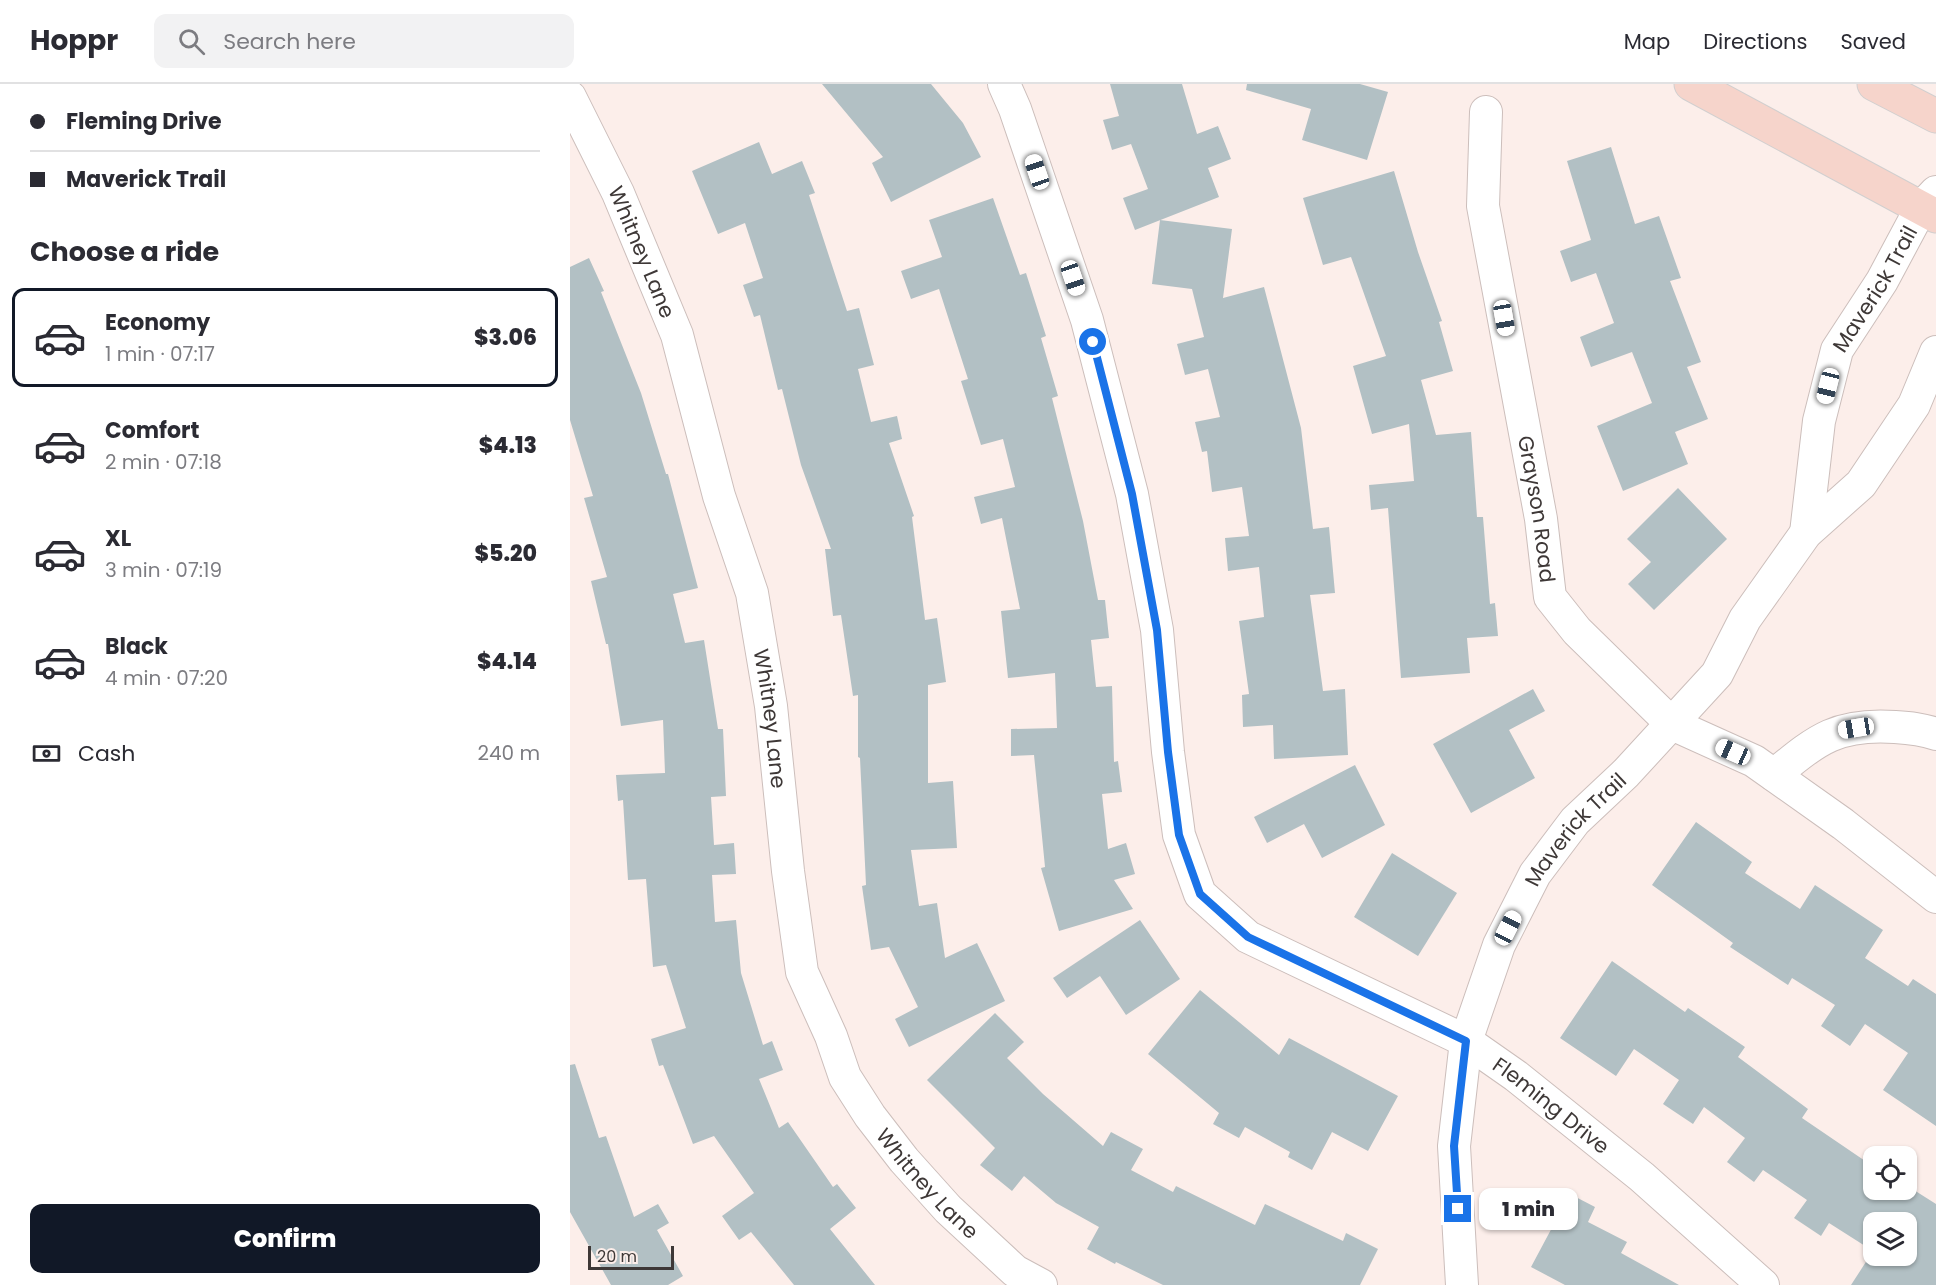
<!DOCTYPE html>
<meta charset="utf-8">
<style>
:root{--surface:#fff;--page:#f2f2f3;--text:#2b2b33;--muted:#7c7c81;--line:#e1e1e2;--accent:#111827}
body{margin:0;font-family:Poppins,sans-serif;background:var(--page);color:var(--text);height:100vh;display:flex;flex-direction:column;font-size:22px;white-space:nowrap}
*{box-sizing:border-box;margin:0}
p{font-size:20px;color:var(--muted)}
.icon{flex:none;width:33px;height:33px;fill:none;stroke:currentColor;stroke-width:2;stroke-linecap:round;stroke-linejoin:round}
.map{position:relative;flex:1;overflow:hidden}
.drawer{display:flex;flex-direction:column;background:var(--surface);width:570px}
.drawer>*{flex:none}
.top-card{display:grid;align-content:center;height:132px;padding:0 30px;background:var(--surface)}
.fabs{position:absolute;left:1293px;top:1062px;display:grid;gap:12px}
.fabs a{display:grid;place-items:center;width:54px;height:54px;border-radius:12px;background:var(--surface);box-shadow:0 2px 4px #0004;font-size:30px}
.scale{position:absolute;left:18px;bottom:15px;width:86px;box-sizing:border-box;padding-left:6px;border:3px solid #3e3837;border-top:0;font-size:16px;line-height:21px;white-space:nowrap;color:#3e3837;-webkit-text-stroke:4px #fceeea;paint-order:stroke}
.end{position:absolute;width:27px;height:27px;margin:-14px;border:8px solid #1a73e8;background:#fff;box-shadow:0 0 0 3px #fff}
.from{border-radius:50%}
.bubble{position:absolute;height:42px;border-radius:12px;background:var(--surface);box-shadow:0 2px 4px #0004;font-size:20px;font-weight:800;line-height:42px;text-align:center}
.car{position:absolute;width:18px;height:36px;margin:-18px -9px;border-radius:8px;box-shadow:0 0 4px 2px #0007;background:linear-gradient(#fff 24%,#345 0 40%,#fff 0 76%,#345 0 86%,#fff 0)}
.top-card b{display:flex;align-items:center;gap:21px;height:57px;font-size:22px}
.top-card b+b{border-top:2px solid var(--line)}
.top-card i{width:15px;height:15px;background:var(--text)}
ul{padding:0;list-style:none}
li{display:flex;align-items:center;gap:18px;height:99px;margin:0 12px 9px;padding:0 18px;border:3px solid transparent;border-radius:12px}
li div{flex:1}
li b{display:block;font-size:22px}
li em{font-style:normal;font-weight:800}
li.current{border-color:var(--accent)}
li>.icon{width:54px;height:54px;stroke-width:1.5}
h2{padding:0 30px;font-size:27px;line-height:72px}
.pay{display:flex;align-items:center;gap:15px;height:66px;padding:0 30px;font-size:22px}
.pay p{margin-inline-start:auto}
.cta{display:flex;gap:12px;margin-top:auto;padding:12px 30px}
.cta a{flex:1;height:69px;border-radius:12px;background:var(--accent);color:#fff;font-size:24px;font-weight:800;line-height:69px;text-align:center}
header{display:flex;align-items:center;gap:36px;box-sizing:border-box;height:84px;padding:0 30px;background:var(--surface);border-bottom:2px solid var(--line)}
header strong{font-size:28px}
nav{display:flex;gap:33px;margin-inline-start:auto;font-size:21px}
.search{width:420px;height:54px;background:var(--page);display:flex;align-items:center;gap:15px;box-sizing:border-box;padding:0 21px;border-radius:12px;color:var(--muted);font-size:22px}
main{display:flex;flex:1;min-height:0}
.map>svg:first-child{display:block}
</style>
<header>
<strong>Hoppr</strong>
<div class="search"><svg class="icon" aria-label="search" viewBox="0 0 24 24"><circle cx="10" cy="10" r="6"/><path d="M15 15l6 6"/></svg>Search here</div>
<nav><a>Map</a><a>Directions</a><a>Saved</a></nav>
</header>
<main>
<section class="drawer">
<div class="top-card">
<b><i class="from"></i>Fleming Drive</b>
<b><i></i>Maverick Trail</b>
</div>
<h2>Choose a ride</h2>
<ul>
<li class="current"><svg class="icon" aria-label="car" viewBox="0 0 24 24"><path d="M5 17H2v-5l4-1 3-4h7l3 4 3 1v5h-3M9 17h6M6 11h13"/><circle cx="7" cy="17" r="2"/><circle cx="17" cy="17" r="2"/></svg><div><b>Economy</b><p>1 min · 07:17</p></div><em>$3.06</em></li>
<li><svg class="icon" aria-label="car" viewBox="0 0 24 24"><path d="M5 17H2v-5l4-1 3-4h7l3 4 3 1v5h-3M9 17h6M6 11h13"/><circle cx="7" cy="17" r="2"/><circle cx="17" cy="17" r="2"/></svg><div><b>Comfort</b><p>2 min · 07:18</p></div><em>$4.13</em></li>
<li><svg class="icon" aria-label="car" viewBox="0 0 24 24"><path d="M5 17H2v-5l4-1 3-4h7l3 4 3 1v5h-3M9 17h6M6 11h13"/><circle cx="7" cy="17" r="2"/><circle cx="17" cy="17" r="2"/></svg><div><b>XL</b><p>3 min · 07:19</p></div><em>$5.20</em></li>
<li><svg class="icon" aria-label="car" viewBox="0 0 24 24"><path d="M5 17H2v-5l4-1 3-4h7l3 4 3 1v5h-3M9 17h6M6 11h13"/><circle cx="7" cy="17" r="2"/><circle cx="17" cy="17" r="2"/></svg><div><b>Black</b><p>4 min · 07:20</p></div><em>$4.14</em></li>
</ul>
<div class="pay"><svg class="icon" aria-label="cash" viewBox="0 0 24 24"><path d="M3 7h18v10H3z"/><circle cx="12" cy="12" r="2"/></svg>Cash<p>240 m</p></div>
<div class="cta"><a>Confirm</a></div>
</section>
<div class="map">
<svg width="1366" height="1201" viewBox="0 0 1366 1201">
<rect width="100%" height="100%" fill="#fceeea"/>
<!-- building -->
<g fill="#b2c0c4" fill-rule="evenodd">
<path d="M 252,0 L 361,0 L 393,39 L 411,73 L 321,118 L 302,79 L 313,73 Z"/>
<path d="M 540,0 L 612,0 L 627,50 L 648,42 L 661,75 L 638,84 L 649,113 L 565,146 L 553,114 L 578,105 L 561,60 L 542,66 L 533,36 L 549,32 Z"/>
<path d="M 677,0 L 790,0 L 818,8 L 797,76 L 732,56 L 741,25 L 676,6 Z"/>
<path d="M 189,58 L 202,90 L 232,77 L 245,109 L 239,111 L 277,227 L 289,224 L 304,281 L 288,285 L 301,338 L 327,332 L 332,355 L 319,359 L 344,432 L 342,433 L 355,536 L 367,534 L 376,598 L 358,601 L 358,699 L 383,697 L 387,764 L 341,766 L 349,822 L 367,819 L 375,874 L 407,859 L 435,917 L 339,963 L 325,935 L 348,923 L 319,863 L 301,866 L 292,802 L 296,801 L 290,674 L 288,673 L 288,611 L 283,612 L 271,531 L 263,532 L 255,465 L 261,465 L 231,381 L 212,305 L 208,306 L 190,231 L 184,233 L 173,201 L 193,194 L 175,139 L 148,150 L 122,87 Z"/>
<path d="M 1041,63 L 1065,140 L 1089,132 L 1111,194 L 1100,197 L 1131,278 L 1117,283 L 1138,335 L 1105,348 L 1118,380 L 1053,407 L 1027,342 L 1082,319 L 1062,268 L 1021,283 L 1010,253 L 1044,239 L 1026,189 L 1001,198 L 990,167 L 1021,156 L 997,77 Z"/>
<path d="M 824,87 L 848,168 L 872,237 L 869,238 L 883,287 L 851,296 L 866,351 L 901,348 L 907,433 L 913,433 L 920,520 L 925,519 L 928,552 L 897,554 L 900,589 L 831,594 L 818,424 L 801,426 L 799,401 L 844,397 L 839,340 L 802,350 L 783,282 L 816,272 L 781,173 L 753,181 L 733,114 Z"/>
<path d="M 423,114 L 450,191 L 456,189 L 476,252 L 471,254 L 488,312 L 482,314 L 513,437 L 528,516 L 535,516 L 539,554 L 521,556 L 526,603 L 542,602 L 544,678 L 548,677 L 552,708 L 532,710 L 538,765 L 556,759 L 565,790 L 544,796 L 563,825 L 489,847 L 471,784 L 475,783 L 464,671 L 441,672 L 441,645 L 487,644 L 485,589 L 438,594 L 431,527 L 450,525 L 432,434 L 411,440 L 404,413 L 445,403 L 433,355 L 411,361 L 391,297 L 398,295 L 369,205 L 341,215 L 331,187 L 372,173 L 359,136 Z"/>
<path d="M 590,136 L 662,145 L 653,214 L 694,203 L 731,344 L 743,445 L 759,443 L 765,509 L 740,511 L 753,607 L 775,605 L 778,671 L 704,675 L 703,641 L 673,643 L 672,611 L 679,610 L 669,537 L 694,533 L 689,483 L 658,487 L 655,454 L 679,452 L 672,403 L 642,408 L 637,367 L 632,368 L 625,338 L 650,333 L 638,285 L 615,291 L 607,260 L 634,253 L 622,205 L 582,200 Z"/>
<path d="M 19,174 L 34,207 L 31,208 L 71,309 L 96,390 L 98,390 L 128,504 L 103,510 L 115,559 L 134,556 L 148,645 L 153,645 L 156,712 L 141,713 L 144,761 L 164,759 L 166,790 L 142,791 L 145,838 L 166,836 L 171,889 L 193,961 L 202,957 L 213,986 L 189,995 L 209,1044 L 218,1038 L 263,1103 L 267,1100 L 286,1124 L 260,1145 L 305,1201 L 224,1201 L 181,1148 L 169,1156 L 152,1132 L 184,1109 L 144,1052 L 123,1060 L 93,981 L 89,982 L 81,955 L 116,944 L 96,881 L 83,883 L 76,795 L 58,796 L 53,716 L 48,717 L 46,691 L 95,689 L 93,636 L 51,642 L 38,560 L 36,560 L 21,497 L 37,493 L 14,414 L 23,412 L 0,336 L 0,183 Z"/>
<path d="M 1108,404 L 1157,455 L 1084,526 L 1058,500 L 1081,478 L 1057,455 Z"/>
<path d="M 963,605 L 975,627 L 939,646 L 965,694 L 901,729 L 863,660 Z"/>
<path d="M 785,681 L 815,741 L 752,774 L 734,740 L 697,759 L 684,733 Z"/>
<path d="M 1126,738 L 1182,778 L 1175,789 L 1230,825 L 1245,801 L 1313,846 L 1295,874 L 1338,902 L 1343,895 L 1366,910 L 1366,1042 L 1313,1006 L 1338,969 L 1295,940 L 1280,962 L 1251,942 L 1265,921 L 1222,894 L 1218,901 L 1160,863 L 1163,859 L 1082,801 Z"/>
<path d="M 822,769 L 887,809 L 848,872 L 784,833 Z"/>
<path d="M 570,836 L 610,895 L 556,931 L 530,892 L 497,914 L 483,894 Z"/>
<path d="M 1042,877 L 1115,928 L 1118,924 L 1175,963 L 1168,973 L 1238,1025 L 1232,1034 L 1304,1083 L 1304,1106 L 1336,1106 L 1336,1101 L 1366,1120 L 1366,1201 L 1281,1201 L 1303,1167 L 1259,1139 L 1251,1152 L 1224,1134 L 1237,1116 L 1193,1086 L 1184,1098 L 1157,1078 L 1175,1054 L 1134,1023 L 1123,1040 L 1093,1020 L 1109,996 L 1064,965 L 1046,992 L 990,954 ZM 1304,1138 L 1336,1138 L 1336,1172 L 1304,1172 Z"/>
<path d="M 630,906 L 709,971 L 719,954 L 828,1012 L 798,1067 L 762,1048 L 742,1086 L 718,1073 L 720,1068 L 675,1043 L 669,1054 L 643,1040 L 649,1029 L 578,970 Z"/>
<path d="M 425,929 L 454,958 L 437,974 L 473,1010 L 533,1062 L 541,1048 L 573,1065 L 561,1086 L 603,1108 L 606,1102 L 685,1141 L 695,1120 L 773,1157 L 776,1149 L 808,1165 L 790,1201 L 593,1201 L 546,1178 L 545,1180 L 517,1165 L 529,1143 L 486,1119 L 454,1092 L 442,1107 L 410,1081 L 425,1064 L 357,996 Z"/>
<path d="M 5,980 L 29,1054 L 36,1052 L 64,1133 L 88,1120 L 99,1139 L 87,1146 L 113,1192 L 98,1201 L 41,1201 L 0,1128 L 0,981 Z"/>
<path d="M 1000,1110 L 1025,1123 L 1018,1138 L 1057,1158 L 1051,1169 L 1109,1201 L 995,1201 L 961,1183 Z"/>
</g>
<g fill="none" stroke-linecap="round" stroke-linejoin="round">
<defs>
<g id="minor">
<path id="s1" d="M 434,0 L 445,25 L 517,236 L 562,410 L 587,546 L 598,668 L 609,751 L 630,810 L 678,853 L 896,957 L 946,992 L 1072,1093 L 1193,1201"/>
<path id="s2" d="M 0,13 L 48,109 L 107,251 L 149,412 L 182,509 L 201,622 L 218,787 L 232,888 L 261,952 L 275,993 L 300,1032 L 334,1076 L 378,1125 L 445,1187 L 471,1201"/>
<path id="s3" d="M 916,28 L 913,122 L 971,435 L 980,513 L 1007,547 L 1102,640 L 1184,677 L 1273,740 L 1366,813"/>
<path id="s4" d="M 1236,449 L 1249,337 L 1267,266 L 1312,197 L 1351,124 L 1366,108"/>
<path d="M 1204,691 C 1247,656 1266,639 1325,643 C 1340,644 1352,645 1366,650"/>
<path id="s5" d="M 892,1201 L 884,1062 L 896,957 L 929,861 L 965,790 L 1005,737 L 1056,689 L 1147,590 L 1175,535 L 1236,449 L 1291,400 L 1344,321 L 1366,268"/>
</g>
<g id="major">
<path d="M 1121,0 L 1366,132"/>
<path d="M 1304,0 L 1366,32"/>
</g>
</defs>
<!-- minor casing -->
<use href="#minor" stroke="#ccbebb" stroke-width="34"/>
<!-- major casing -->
<use href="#major" stroke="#d1cfcf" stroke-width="35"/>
<!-- minor -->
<use href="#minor" stroke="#fff" stroke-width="32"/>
<!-- major -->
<use href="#major" stroke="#f6d4cb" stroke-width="33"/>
</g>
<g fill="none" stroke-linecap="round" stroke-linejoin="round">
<!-- route -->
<path stroke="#1a73e8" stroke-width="8" d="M 523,258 L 562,410 L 587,546 L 598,668 L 609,751 L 630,810 L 678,853 L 896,957 L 884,1062 L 888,1125"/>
</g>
<g text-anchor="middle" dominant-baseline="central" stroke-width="4.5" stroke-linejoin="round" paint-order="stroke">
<!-- street labels -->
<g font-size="21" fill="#3e3837" stroke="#fceeea">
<text stroke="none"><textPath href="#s2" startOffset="171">Whitney Lane</textPath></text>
<text stroke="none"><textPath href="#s4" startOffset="258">Maverick Trail</textPath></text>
<text stroke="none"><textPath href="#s3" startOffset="402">Grayson Road</textPath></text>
<text stroke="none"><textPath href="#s2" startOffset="657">Whitney Lane</textPath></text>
<text stroke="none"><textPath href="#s5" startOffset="486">Maverick Trail</textPath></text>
<text stroke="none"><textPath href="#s1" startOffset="1250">Fleming Drive</textPath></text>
<text stroke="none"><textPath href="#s2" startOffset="1161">Whitney Lane</textPath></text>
</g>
</g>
</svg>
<div class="fabs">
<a><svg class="icon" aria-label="locate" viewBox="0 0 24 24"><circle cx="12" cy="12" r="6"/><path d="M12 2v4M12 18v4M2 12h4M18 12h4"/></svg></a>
<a><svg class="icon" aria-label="layers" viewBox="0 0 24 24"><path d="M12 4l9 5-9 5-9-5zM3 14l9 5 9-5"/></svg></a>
</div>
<div class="scale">20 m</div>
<i class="end from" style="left:523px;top:258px"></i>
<i class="end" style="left:888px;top:1125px"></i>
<div class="bubble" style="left:909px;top:1104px;width:99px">1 min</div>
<i class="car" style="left:467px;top:88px;rotate:341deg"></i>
<i class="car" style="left:503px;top:194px;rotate:161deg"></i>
<i class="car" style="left:934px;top:234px;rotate:170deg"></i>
<i class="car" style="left:1258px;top:302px;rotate:194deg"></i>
<i class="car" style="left:1286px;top:644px;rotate:261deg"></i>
<i class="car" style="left:1163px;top:668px;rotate:294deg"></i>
<i class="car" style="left:938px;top:844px;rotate:27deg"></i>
</div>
</main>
